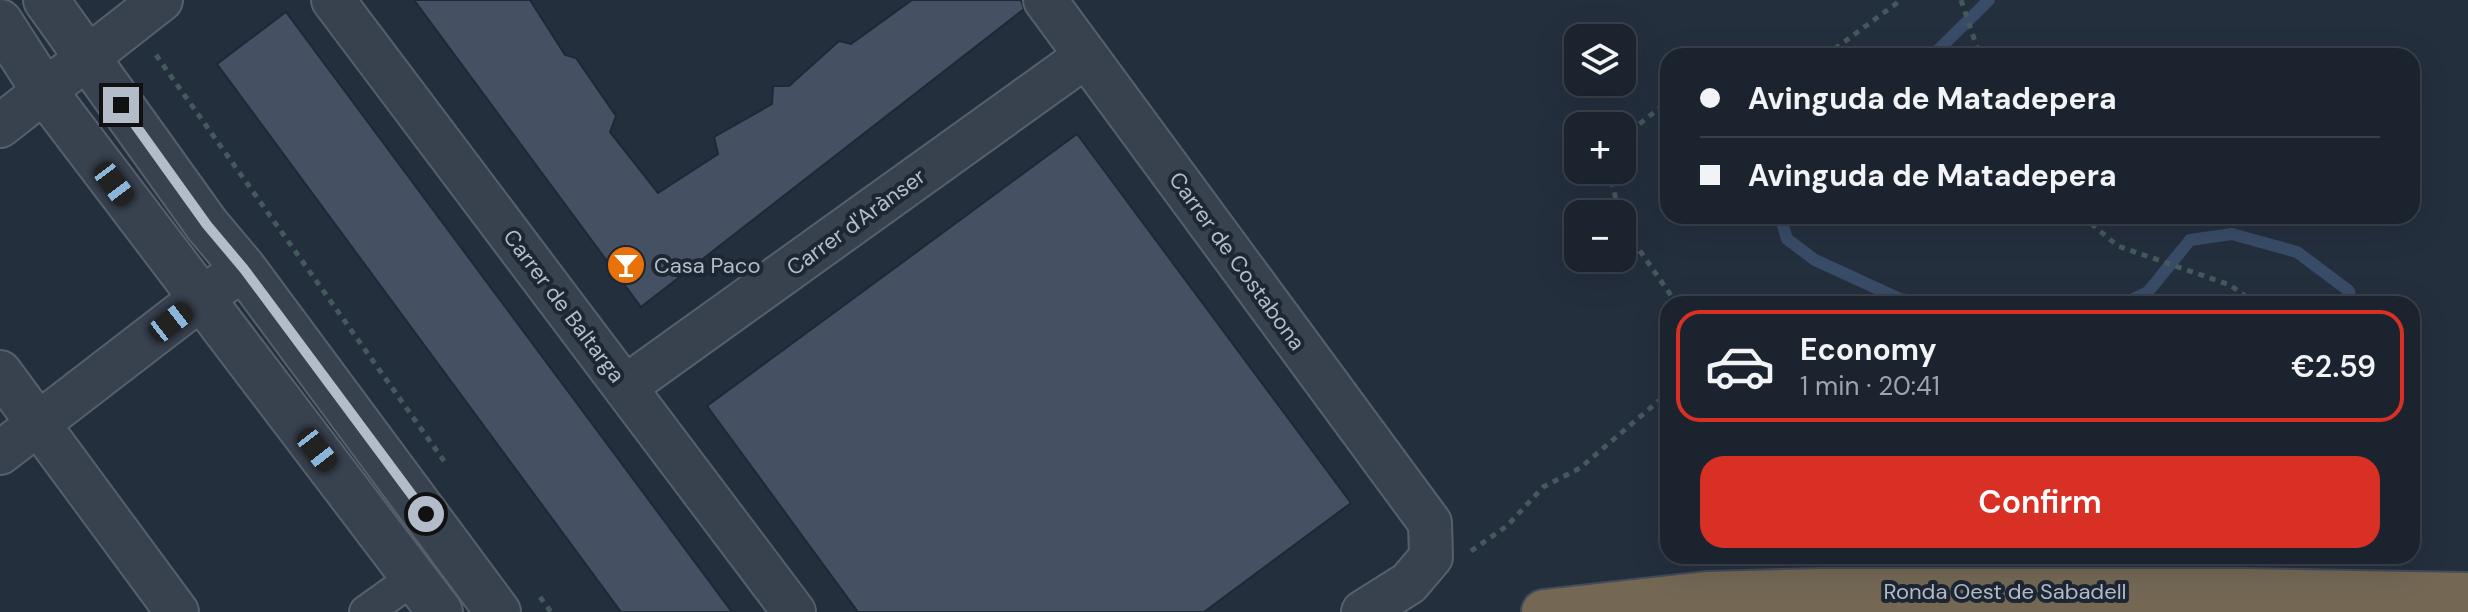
<!DOCTYPE html>
<meta charset="utf-8">
<style>
:root{--surface:#1b232e;--page:#242b36;--text:#f1f3f6;--muted:#a0a4aa;--line:#39404a;--accent:#d93025}
body{margin:0;font-family:"DM Sans",sans-serif;background:var(--page);color:var(--text);height:100vh;display:flex;flex-direction:column;font-size:30px;white-space:nowrap}
*{box-sizing:border-box;margin:0}
p{font-size:26px;color:var(--muted)}
.icon{flex:none;width:44px;height:44px;fill:none;stroke:currentColor;stroke-width:2;stroke-linecap:round;stroke-linejoin:round}
.map{position:relative;flex:1;overflow:hidden}
.drawer{position:absolute;left:1660px;top:296px;width:760px;height:268px;display:flex;flex-direction:column;background:var(--surface);border-radius:24px;box-shadow:0 8px 32px #0002,0 0 0 2px var(--line)}
.drawer>*{flex:none}
.banner{position:absolute;left:1660px;top:48px;width:760px;height:176px;border-radius:24px;box-shadow:0 8px 32px #0002,0 0 0 2px var(--line);display:grid;align-content:center;height:176px;padding:0 40px;background:var(--surface)}
.controls{position:absolute;left:1564px;top:24px;display:grid;gap:16px}
.controls a{display:grid;place-items:center;width:72px;height:72px;border-radius:16px;background:var(--surface);box-shadow:0 8px 32px #0002,0 0 0 2px var(--line);font-size:40px}
.end{position:absolute;width:36px;height:36px;margin:-18px;border:10px solid #b4bcc9;background:#111;box-shadow:0 0 0 4px #111}
.from{border-radius:50%}
.car{position:absolute;width:24px;height:48px;margin:-24px -12px;border-radius:10px;box-shadow:0 0 6px 2px #0007;background:linear-gradient(#222 24%,#8ab4d8 0 40%,#222 0 76%,#8ab4d8 0 86%,#222 0)}
.banner b{display:flex;align-items:center;gap:28px;height:76px;font-size:30px}
.banner b+b{border-top:2px solid var(--line)}
.banner i{width:20px;height:20px;background:var(--text)}
ul{padding:14px 0 0;list-style:none}
li{display:flex;align-items:center;gap:24px;height:112px;margin:0 16px 12px;padding:0 24px;border:4px solid transparent;border-radius:24px}
li div{flex:1}
li b{display:block;font-size:30px}
li em{font-style:normal;font-weight:600}
li.selected{border-color:var(--accent)}
li>.icon{width:72px;height:72px;stroke-width:1.5}
.cta{display:flex;gap:16px;margin-top:auto;padding:16px 40px}
.cta a{flex:1;height:92px;border-radius:24px;background:var(--accent);color:#fff;font-size:32px;font-weight:600;line-height:92px;text-align:center}
.map>svg:first-child{display:block}
</style>
<div class="map">
<svg width="2468" height="612" viewBox="0 0 2468 612">
<rect width="100%" height="100%" fill="#242f3e"/>
<g fill="none" stroke-linecap="round" stroke-linejoin="round">
<!-- stream -->
<g stroke="#394c67" stroke-width="12">
<path d="M 1932,56 L 1989,0"/>
<path d="M 1780,216 L 1787,239 L 1815,260 L 1900,299 L 1931,304"/>
<path d="M 2123,304 L 2148,292 L 2190,240 L 2232,234 L 2297,252 L 2349,291 L 2351,304"/>
</g>
</g>
<!-- building -->
<g fill="#455162" stroke="#1f2835" stroke-width="2">
<path d="M 414,0 L 530,0 L 565,55 L 576,58 L 616,116 L 610,132 L 658,193 L 718,154 L 714,137 L 772,104 L 773,86 L 789,86 L 839,41 L 851,44 L 912,0 L 1021,0 L 1024,9 L 641,307 Z"/>
<path d="M 286,12 L 732,612 L 621,612 L 217,64 Z"/>
<path d="M 1077,134 L 1351,503 L 1204,612 L 858,612 L 707,406 Z"/>
</g>
<g fill="none" stroke-linecap="round" stroke-linejoin="round">
<defs>
<path id="pedestrian" d="M 366,612 L 415,577"/>
<g id="minor">
<path d="M 333,0 L 794,612"/>
<path d="M 1045,0 L 1430,523 L 1431,557 L 1409,583 L 1363,612"/>
<path d="M 0,126 L 161,0"/>
<path d="M 0,372 L 177,612"/>
<path d="M 625,387 L 1086,56"/>
<path d="M 0,453 L 200,299 L 244,269"/>
</g>
<g id="tertiary">
<path d="M 46,0 L 207,225 L 244,269 L 498,612"/>
<path d="M 0,22 L 45,92 L 440,612"/>
</g>
<path id="motorway" d="M 1544,612 L 1706,594 L 1820,591 L 2244,591 L 2468,595"/>
</defs>
<!-- pedestrian casing -->
<use href="#pedestrian" stroke="#565f6c" stroke-width="36"/>
<!-- minor casing -->
<use href="#minor" stroke="#565f6c" stroke-width="46"/>
<!-- tertiary casing -->
<use href="#tertiary" stroke="#565f6c" stroke-width="48"/>
<!-- motorway casing -->
<use href="#motorway" stroke="#434c59" stroke-width="48"/>
<!-- path -->
<g stroke="#44595c" stroke-width="5" stroke-dasharray="6 6" stroke-linecap="butt">
<path d="M 1961,0 L 1980,56"/>
<path d="M 156,55 L 444,461"/>
<path d="M 1825,56 L 1901,0"/>
<path d="M 1622,155 L 1637,126 L 1668,101"/>
<path d="M 1614,170 L 1610,177 L 1620,214"/>
<path d="M 2082,216 L 2118,246 L 2230,285 L 2256,304"/>
<path d="M 1622,220 L 1624,228 L 1677,304"/>
<path d="M 1471,551 L 1507,526 L 1543,487 L 1580,468 L 1668,393"/>
<path d="M 540,597 L 551,612"/>
</g>
<!-- pedestrian -->
<use href="#pedestrian" stroke="#38414e" stroke-width="32"/>
<!-- minor -->
<use href="#minor" stroke="#38414e" stroke-width="42"/>
<!-- tertiary -->
<use href="#tertiary" stroke="#38414e" stroke-width="44"/>
<!-- motorway -->
<use href="#motorway" stroke="#746855" stroke-width="44"/>
</g>
<g fill="none" stroke-linecap="round" stroke-linejoin="round">
<!-- route -->
<path stroke="#b4bcc9" stroke-width="10" d="M 121,105 L 207,225 L 244,269 L 426,514"/>
</g>
<!-- icons -->
<defs>
<symbol id="bar-disc" viewBox="-11 -11 22 22"><circle r="9.5" fill="#e8710a" stroke="#1d2633"/><path d="M-6-5H6L.8 .8V4.5H3.5V6h-7V4.5H-.8V.8Z" fill="#fff"/></symbol>
</defs>
<g fill-rule="evenodd">
<use href="#bar-disc" x="604" y="243" width="44" height="44"/>
</g>
<g text-anchor="middle" dominant-baseline="central" stroke-width="8" stroke-linejoin="round" paint-order="stroke">
<!-- street labels -->
<g font-size="22" fill="#b4bcc9" stroke="#1d2633">
<text transform="translate(856 222) rotate(-36)">Carrer d'Arànser</text>
<text transform="translate(1237 261) rotate(54)">Carrer de Costabona</text>
<text transform="translate(564 306) rotate(53)">Carrer de Baltarga</text>
<text x="2005" y="591">Ronda Oest de Sabadell</text>
</g>
<!-- poi labels -->
<g font-size="22" fill="#b4bcc9" stroke="#1d2633" text-anchor="start">
<text x="654" y="265">Casa Paco</text>
</g>
</g>
</svg>
<div class="controls">
<a><svg class="icon" aria-label="layers" viewBox="0 0 24 24"><path d="M12 4l9 5-9 5-9-5zM3 14l9 5 9-5"/></svg></a>
<a>+</a>
<a>−</a>
</div>
<i class="end from" style="left:426px;top:514px"></i>
<i class="end" style="left:121px;top:105px"></i>
<i class="car" style="left:114px;top:184px;rotate:143deg"></i>
<i class="car" style="left:171px;top:322px;rotate:52deg"></i>
<i class="car" style="left:317px;top:450px;rotate:142deg"></i>
<div class="banner">
<b><i class="from"></i>Avinguda de Matadepera</b>
<b><i></i>Avinguda de Matadepera</b>
</div>
<section class="drawer">
<ul>
<li class="selected"><svg class="icon" aria-label="car" viewBox="0 0 24 24"><path d="M5 17H2v-5l4-1 3-4h7l3 4 3 1v5h-3M9 17h6M6 11h13"/><circle cx="7" cy="17" r="2"/><circle cx="17" cy="17" r="2"/></svg><div><b>Economy</b><p>1 min · 20:41</p></div><em>€2.59</em></li>
</ul>
<div class="cta"><a>Confirm</a></div>
</section>
</div>
